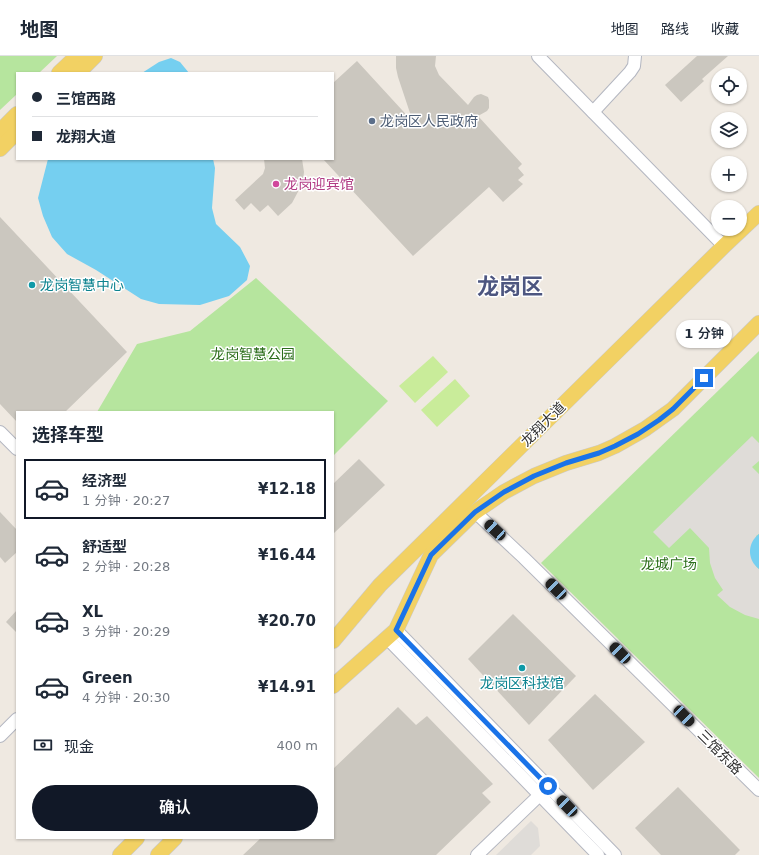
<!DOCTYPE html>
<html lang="zh">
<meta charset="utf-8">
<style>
:root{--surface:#fff;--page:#f6f6f7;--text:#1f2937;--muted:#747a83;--line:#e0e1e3;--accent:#111827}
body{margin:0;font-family:"DejaVu Sans","Noto Sans SC",sans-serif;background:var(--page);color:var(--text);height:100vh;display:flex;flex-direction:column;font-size:15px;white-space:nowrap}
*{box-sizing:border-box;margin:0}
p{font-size:13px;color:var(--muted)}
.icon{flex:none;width:22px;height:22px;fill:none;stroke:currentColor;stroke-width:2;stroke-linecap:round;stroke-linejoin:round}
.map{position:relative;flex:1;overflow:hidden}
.panel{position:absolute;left:16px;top:355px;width:318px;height:428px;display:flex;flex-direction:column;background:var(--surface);border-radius:0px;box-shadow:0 1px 3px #0004}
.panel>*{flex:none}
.top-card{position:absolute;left:16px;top:16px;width:318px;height:88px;border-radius:0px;box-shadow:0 1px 3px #0004;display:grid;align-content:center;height:88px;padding:0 16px;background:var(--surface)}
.controls{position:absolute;left:711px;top:12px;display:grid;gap:8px}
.controls a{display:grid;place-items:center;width:36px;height:36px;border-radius:50%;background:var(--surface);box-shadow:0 1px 3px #0004;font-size:20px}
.end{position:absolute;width:18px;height:18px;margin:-9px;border:5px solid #1a73e8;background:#fff;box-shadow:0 0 0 2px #fff}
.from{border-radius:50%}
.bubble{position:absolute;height:28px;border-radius:14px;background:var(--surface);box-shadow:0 1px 3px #0004;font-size:13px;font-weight:600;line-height:28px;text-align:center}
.car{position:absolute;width:12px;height:24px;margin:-12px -6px;border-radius:5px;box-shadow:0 0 3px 1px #0007;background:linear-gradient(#222 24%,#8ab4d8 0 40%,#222 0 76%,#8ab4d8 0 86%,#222 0)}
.top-card b{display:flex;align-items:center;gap:14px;height:38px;font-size:15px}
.top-card b+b{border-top:1px solid var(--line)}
.top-card i{width:10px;height:10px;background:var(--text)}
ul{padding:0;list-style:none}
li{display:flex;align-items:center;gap:12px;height:60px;margin:0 8px 6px;padding:0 8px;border:2px solid transparent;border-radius:0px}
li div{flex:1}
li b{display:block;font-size:15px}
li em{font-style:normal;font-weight:600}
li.selected{border-color:var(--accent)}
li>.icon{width:36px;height:36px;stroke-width:1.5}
h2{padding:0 16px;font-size:18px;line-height:48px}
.pay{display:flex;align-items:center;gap:10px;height:44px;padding:0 16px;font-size:15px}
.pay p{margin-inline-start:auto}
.primary-button{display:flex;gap:8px;margin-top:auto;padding:8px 16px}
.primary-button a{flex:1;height:46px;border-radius:24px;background:var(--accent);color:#fff;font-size:16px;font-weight:600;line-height:46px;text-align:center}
header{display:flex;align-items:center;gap:24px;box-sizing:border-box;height:56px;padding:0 20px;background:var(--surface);border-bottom:1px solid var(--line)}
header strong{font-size:19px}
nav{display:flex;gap:22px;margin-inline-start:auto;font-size:14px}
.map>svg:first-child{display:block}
</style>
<header>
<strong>地图</strong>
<nav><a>地图</a><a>路线</a><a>收藏</a></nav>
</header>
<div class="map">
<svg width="759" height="799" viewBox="0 0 759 799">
<rect width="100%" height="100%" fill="#efe9e1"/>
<!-- green -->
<g fill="#b6e59e">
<path d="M 0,0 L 57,0 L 39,17 L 17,17 L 17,38 L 0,54 Z"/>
<path d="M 256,222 L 388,345 L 333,400 L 333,356 L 97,356 L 137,288 L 190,275 Z"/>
<path d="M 759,295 L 759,722 L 541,507 Z"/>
</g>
<!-- pitch -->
<g fill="#c9ec9a">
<path d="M 433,300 L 448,316 L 415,347 L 399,330 Z"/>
<path d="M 455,323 L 470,340 L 437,371 L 421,354 Z"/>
</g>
<!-- plaza -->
<g fill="#dfdcd8">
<path d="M 752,380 L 759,387 L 759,405 L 752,411 L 759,418 L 759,478 L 756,480 L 756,510 L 759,513 L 759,563 L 745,559 L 730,551 L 717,539 L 723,534 L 715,522 L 710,507 L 709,492 L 690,472 L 669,492 L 653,476 Z"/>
<path d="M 531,765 L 538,772 L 540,790 L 531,799 L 496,799 Z"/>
</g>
<!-- water -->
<g fill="#75cff0">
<path d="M 171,2 L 180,6 L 189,17 L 142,17 L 159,6 Z"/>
<path d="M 48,103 L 213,103 L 215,112 L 212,152 L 216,168 L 240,191 L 250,210 L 247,224 L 229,240 L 200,249 L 159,248 L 141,243 L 96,214 L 67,198 L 52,181 L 43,160 L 38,142 Z"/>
<path d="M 759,478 L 759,513 C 747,504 747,487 759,478 Z"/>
</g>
<!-- building -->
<g fill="#cbc7bf">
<path d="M 396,0 L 436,0 L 435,10 L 439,19 L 468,49 L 474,41 L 477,39 L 481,38 L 488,41 L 489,44 L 489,52 L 487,55 L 478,60 L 522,108 L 518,112 L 524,119 L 518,124 L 523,128 L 503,146 L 489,131 L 413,200 L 323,103 L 333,103 L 333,27 L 357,5 L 413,66 L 398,21 L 396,12 Z"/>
<path d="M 697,0 L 728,0 L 702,23 L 704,25 L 681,46 L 665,29 Z"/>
<path d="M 264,103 L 302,103 L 304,116 L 303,124 L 300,132 L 292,147 L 278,160 L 268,149 L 260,156 L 251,147 L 244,154 L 235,144 L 263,118 L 265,112 Z"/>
<path d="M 0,161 L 127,296 L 65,356 L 17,356 L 17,366 L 0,348 Z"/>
<path d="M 359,403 L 385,429 L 333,478 L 333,428 Z"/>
<path d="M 0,456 L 17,474 L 17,496 L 5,507 L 0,501 Z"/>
<path d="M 17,554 L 17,577 L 6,566 Z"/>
<path d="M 513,558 L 576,620 L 529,669 L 468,603 Z"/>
<path d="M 595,638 L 645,686 L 593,734 L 548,684 Z"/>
<path d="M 398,651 L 416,669 L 427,660 L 493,728 L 482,737 L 491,746 L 436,799 L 243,799 L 261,782 L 333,782 L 333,713 Z"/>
<path d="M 678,731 L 740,794 L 735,799 L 661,799 L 635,772 Z"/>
</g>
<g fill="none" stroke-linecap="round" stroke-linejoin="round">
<defs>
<g id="minor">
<path d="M 538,0 L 724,190"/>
<path d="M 593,56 L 630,16 L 634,10 L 635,0"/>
<path d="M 0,376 L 17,393"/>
<path d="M 475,456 L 524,502 L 759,734"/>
<path d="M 396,574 L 615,799"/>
<path d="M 387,582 L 598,799"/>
<path d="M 0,680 L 17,663"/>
<path d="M 477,799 L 546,733"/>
</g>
<g id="major">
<path d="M 59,17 L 77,0"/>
<path d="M 78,17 L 95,0"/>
<path d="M 0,75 L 17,58"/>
<path d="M 0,93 L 17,76"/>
<path d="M 333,585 L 380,529 L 724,190 L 759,157"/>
<path d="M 333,630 L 396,574 L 431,499 L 475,456 L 504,436 L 534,420 L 566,407 L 599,397 L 615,390 L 645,373 L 673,353 L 759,267"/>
<path d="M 120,799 L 137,782"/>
<path d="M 158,799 L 175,782"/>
</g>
</defs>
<!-- minor casing -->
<use href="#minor" stroke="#b4b7c1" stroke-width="14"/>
<!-- major casing -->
<use href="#major" stroke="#c9c9c9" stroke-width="16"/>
<!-- minor -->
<use href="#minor" stroke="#fff" stroke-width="12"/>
<!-- major -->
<use href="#major" stroke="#f2d163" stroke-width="15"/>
</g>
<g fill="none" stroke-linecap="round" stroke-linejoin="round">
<!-- route -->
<path stroke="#1a73e8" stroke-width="5" d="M 548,730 L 396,574 L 431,499 L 475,456 L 504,436 L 534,420 L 566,407 L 599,397 L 615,390 L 638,378 L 659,364 L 673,353 L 704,322"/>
</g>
<!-- markers -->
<circle fill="#5c6f8a" stroke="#fff" stroke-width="1.5" cx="372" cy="65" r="4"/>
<circle fill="#d1479c" stroke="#fff" stroke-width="1.5" cx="276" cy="128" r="4"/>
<g fill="#0f9aa8" stroke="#fff" stroke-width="1.5">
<circle cx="32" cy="229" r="4"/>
<circle cx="522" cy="612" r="4"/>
</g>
<g text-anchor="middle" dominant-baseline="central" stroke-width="3" stroke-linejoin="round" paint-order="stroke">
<!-- service labels -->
<g font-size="14" fill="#4e5e75" stroke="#fff" text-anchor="start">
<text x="380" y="65">龙岗区人民政府</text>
</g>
<!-- hotel labels -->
<g font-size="14" fill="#b23c85" stroke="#fff" text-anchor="start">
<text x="284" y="128">龙岗迎宾馆</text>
</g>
<!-- culture labels -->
<g font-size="14" fill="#0d838f" stroke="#fff" text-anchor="start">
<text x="40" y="229">龙岗智慧中心</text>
<text x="522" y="627" text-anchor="middle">龙岗区科技馆</text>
</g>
<!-- park labels -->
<g font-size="14" fill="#2c6e1b" stroke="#fff">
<text x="253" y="298">龙岗智慧公园</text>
<text x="669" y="508">龙城广场</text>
</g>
<!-- street labels -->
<g font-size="14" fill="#2e2e2e" stroke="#fff">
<text transform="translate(543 368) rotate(-45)">龙翔大道</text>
<text transform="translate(720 696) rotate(45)">三馆东路</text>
</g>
<!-- town labels -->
<g font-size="22" font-weight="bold" fill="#4d5680" stroke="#fff">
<text x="510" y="230">龙岗区</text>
</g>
</g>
</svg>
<div class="controls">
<a><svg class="icon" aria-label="locate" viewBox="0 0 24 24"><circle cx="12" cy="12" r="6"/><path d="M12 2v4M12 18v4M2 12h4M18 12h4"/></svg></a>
<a><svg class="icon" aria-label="layers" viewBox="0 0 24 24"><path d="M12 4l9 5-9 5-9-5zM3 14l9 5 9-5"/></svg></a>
<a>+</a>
<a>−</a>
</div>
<i class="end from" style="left:548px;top:730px"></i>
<i class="end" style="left:704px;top:322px"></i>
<div class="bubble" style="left:676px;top:264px;width:56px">1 分钟</div>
<i class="car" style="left:495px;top:474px;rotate:313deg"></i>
<i class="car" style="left:556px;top:533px;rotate:315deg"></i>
<i class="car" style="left:620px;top:597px;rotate:315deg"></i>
<i class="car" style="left:684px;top:660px;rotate:135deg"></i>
<i class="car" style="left:567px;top:750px;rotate:316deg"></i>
<div class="top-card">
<b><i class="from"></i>三馆西路</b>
<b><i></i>龙翔大道</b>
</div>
<section class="panel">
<h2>选择车型</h2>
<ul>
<li class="selected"><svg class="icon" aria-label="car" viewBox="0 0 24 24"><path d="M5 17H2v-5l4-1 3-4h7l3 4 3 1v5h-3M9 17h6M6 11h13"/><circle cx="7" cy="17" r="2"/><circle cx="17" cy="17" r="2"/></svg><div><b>经济型</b><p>1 分钟 · 20:27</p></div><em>¥12.18</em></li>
<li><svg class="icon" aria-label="car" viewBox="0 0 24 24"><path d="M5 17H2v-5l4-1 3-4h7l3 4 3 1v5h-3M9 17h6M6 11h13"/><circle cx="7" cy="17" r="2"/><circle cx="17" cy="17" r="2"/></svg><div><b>舒适型</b><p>2 分钟 · 20:28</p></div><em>¥16.44</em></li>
<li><svg class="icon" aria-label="car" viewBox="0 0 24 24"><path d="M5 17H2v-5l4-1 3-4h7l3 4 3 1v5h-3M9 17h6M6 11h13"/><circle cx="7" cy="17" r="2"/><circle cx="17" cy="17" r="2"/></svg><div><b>XL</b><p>3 分钟 · 20:29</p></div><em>¥20.70</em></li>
<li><svg class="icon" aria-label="car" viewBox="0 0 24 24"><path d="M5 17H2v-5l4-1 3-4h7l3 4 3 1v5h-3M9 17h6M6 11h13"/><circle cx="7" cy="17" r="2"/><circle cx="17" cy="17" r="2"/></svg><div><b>Green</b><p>4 分钟 · 20:30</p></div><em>¥14.91</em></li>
</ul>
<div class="pay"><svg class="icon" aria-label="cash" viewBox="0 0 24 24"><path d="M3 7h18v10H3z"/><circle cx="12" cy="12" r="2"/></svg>现金<p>400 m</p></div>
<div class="primary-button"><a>确认</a></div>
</section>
</div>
